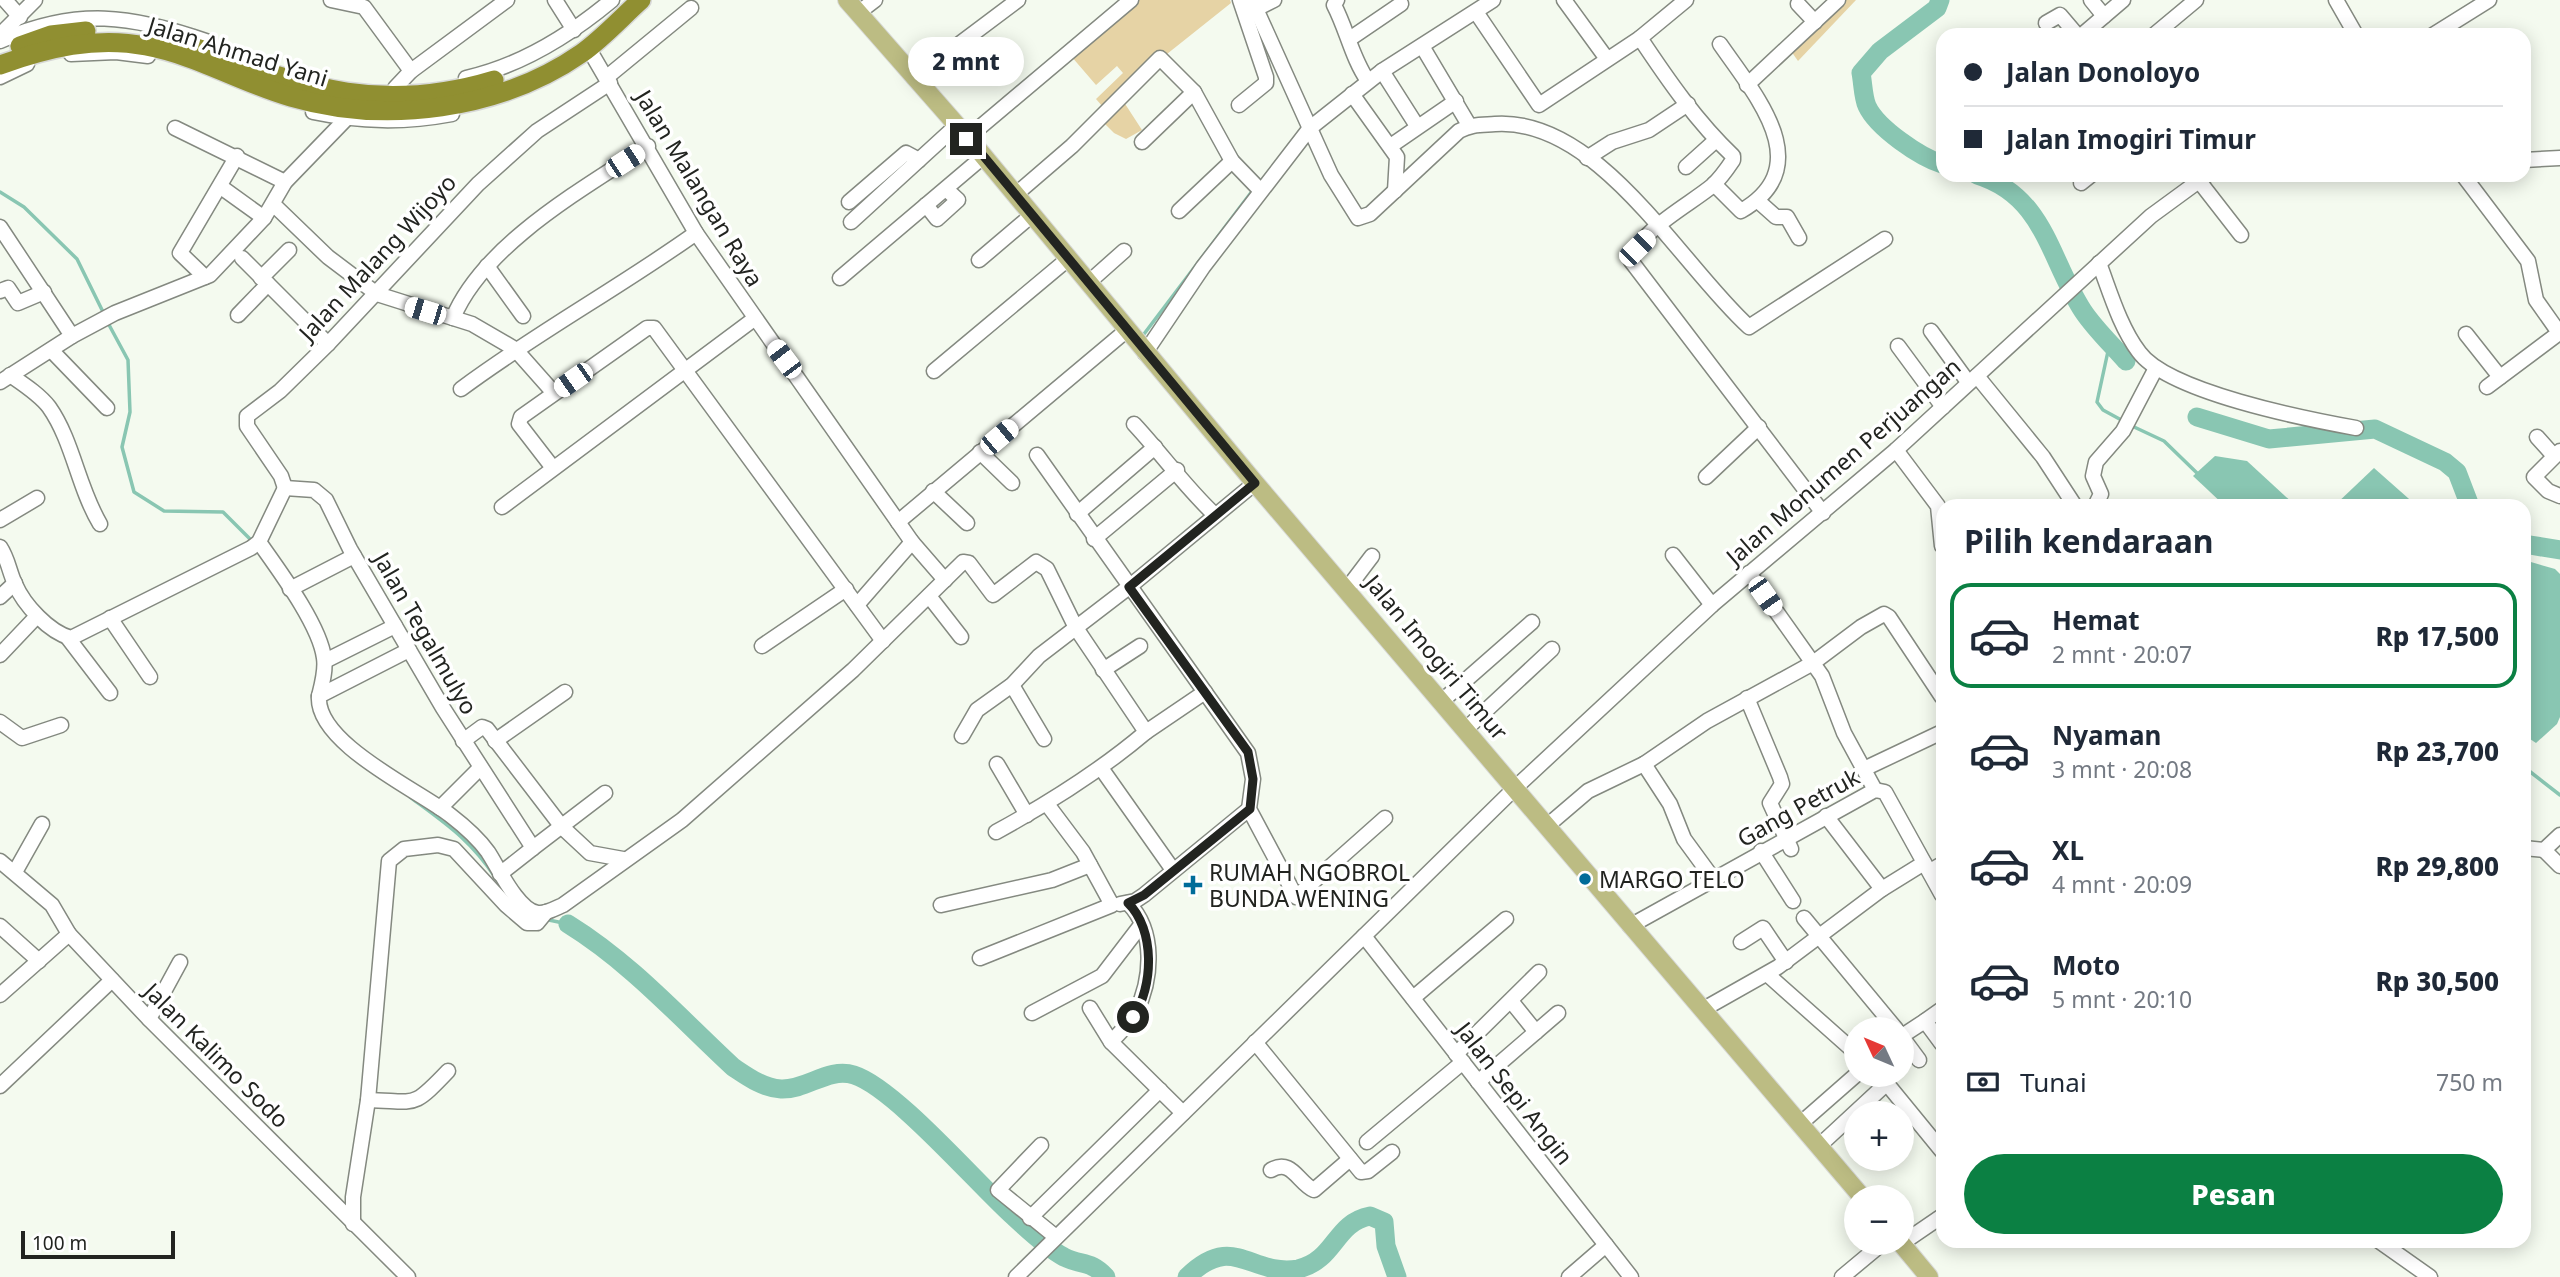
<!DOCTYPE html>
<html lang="id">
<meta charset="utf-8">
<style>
:root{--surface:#fff;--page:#f2f2f3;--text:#1f2937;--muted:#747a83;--line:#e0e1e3;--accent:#0b8043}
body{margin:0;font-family:"Noto Sans",sans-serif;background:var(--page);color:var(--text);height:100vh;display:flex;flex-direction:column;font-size:26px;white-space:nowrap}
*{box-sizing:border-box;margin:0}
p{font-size:23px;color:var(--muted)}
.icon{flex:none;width:38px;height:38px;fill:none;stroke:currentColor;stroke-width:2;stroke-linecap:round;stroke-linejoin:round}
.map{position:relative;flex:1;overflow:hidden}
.side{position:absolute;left:1936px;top:499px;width:595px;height:749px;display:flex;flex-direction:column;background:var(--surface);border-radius:21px;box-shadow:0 4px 18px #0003}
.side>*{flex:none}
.top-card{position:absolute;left:1936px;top:28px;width:595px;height:154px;border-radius:21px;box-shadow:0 4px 18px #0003;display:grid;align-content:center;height:154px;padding:0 28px;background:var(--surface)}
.needle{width:46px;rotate:314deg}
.buttons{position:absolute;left:1844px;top:1017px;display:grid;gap:14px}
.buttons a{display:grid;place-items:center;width:70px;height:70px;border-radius:50%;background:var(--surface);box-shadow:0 4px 18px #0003;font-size:35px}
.scale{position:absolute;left:21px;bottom:18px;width:154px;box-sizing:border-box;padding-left:7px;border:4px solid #222420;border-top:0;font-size:19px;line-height:24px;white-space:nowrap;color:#222420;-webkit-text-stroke:5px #fff;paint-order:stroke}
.end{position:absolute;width:32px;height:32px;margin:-16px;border:9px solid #222420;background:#fff;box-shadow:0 0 0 4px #fff}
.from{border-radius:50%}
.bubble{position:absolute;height:49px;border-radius:24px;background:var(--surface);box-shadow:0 4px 18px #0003;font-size:23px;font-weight:800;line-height:49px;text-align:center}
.car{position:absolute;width:21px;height:42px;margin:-21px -10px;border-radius:9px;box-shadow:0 0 5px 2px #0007;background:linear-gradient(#fff 24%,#345 0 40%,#fff 0 76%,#345 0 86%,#fff 0)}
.top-card b{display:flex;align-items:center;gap:24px;height:66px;font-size:26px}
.top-card b+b{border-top:2px solid var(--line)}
.top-card i{width:18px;height:18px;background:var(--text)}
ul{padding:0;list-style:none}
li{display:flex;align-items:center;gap:21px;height:105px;margin:0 14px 10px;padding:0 14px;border:4px solid transparent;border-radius:21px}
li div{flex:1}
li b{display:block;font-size:26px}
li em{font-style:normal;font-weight:800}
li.active{border-color:var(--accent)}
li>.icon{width:63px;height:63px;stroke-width:1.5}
h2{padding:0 28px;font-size:32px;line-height:84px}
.pay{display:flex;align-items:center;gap:18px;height:77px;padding:0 28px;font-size:26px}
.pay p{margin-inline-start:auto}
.cta{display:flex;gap:14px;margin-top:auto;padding:14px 28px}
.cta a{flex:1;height:80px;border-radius:42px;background:var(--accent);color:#fff;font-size:28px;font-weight:800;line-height:80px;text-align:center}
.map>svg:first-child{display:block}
</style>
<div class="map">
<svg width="2560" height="1277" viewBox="0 0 2560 1277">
<rect width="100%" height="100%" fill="#f4faef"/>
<!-- green -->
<g fill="#e6d3a5">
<path d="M 1137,0 L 1230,0 L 1231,3 L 1118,93 L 1142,130 L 1126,139 L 1114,133 L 1097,116 L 1103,107 L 1096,99 L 1123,73 L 1117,66 L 1096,85 L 1071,56 Z"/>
<path d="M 1841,0 L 1856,0 L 1798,61 L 1791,51 Z"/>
</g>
<!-- water -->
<g fill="#89c6b2">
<path d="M 2215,456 L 2247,461 L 2296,506 L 2225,506 L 2193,476 Z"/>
<path d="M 2374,468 L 2417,506 L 2334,506 Z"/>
<path d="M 2524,560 L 2555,569 L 2560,574 L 2560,717 L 2557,724 L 2536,743 L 2524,735 Z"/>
</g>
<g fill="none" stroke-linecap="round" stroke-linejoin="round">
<!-- stream -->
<g stroke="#89c6b2" stroke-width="3.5">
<path d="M 0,192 L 24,207 L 77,259 L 105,316"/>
<path d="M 108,323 L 128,360 L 130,412 L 122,447 L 134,492 L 164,511 L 223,512 L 253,542"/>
<path d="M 1144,334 L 1253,190"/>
<path d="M 2110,342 L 2097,402 L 2103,410 L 2125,422"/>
<path d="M 2132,426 L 2164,441 L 2198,474"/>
<path d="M 2524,767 L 2560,795"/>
<path d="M 410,797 C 445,823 470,839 495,877"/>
<path d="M 544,919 L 568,924"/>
</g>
<!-- river -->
<g stroke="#89c6b2" stroke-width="19">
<path d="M 1940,0 L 1937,8 L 1880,51 L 1861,73 C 1863,83 1863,97 1867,106 C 1877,128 1920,157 1942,164"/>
<path d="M 1977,175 C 2045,196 2049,259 2083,311 C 2095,329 2112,345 2126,361"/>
<path d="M 2197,417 L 2269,439 L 2375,429 L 2445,462 L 2457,472 L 2470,506"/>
<path d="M 2524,544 L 2560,550"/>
<path d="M 568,924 C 631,963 679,1017 733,1067 C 748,1077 763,1088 781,1089 C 807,1090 828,1067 854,1075 C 895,1088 978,1185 1014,1217 C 1028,1230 1047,1248 1064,1257 C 1082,1266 1090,1260 1106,1277"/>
<path d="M 1187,1277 C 1234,1231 1250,1277 1298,1269 C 1336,1260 1334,1223 1370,1216 L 1384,1222 L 1386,1246 L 1397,1277"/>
</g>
<defs>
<g id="minor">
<path d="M 5,0 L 20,17"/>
<path d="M 331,0 L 364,7 L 411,71"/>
<path d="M 555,0 L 574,30"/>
<path d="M 1252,0 L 1331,175 L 1358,218 L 1370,214 L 1459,131 C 1471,124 1482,125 1495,124 C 1599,117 1681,266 1749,327 L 1885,239"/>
<path d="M 1337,0 L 1334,5 C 1347,30 1352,58 1368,81"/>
<path d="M 1564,0 L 1607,59"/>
<path d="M 2091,0 L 2104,16"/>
<path d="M 2336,0 L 2356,35"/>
<path d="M 1798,4 L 1815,22"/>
<path d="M 1256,9 L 1274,0"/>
<path d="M 1476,12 L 1539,105 L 1640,38 C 1668,80 1697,122 1733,156 L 1733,160 C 1727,169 1720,179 1712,186 C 1689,205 1638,231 1631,261 L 1823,513"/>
<path d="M 858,13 L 875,0"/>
<path d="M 2046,23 L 2060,15 L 2077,35"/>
<path d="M 0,35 L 35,0"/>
<path d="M 2082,35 L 2123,0"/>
<path d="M 2154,35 L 2196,0"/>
<path d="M 2433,35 L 2489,0"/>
<path d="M 1351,38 L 1401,4"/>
<path d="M 1640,38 L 1686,0"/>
<path d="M 0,41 C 77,7 132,15 209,42"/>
<path d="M 1422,46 L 1469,125"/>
<path d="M 71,54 L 116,52 L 148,56"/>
<path d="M 593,56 L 696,233 L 912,542 L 945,580"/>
<path d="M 1382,71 L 1417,126"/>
<path d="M 0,77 L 27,64"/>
<path d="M 607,77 L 691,8"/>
<path d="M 466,78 C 520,66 570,35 612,0"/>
<path d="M 914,78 L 1018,0"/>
<path d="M 1747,85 L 1838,0"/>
<path d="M 395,88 L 411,71 L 507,0"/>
<path d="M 1352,94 L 1397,157 L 1395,191"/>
<path d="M 1239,105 L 1266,83 L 1266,77 L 1240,0"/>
<path d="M 313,112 C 361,122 404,123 452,114"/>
<path d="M 175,128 L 285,182"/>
<path d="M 966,139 L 1131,0"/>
<path d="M 1142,142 L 1194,92"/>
<path d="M 1392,145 L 1456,101"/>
<path d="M 1587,158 L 1612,142 L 1649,130 L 1688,104"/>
<path d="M 2524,160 L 2560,158"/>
<path d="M 1686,167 L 1716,140"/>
<path d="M 2463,175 L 2528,261 L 2536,300 L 2560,334"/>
<path d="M 2199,181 L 2241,235"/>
<path d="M 2081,183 L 2091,175"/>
<path d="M 1714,184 L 1741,211 C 1819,166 1755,95 1720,44"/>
<path d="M 221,187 L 264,218"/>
<path d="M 1015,195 L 1072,146 L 1160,58 L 1194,92 L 1232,161 L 1260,190"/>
<path d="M 1758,201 L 1776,217 L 1787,217 L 1799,238"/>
<path d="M 849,202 L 906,153 L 919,160"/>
<path d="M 273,204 L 328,257 L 377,294 L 472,324 L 515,349 L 554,393"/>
<path d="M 926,205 L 937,219 L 958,200 L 946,189"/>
<path d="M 1179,211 L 1232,161"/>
<path d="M 851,222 L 955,127"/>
<path d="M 0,227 L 72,336 L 0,382"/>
<path d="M 242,258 L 328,344"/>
<path d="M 979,260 L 1032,215"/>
<path d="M 2099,263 C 2110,292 2120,327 2139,352 C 2168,392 2306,419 2356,428"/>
<path d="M 487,266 L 523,316"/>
<path d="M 205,277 L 180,253 L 237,156"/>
<path d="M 261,278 L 289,250"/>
<path d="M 840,278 L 984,156"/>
<path d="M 1088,283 L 1124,251"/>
<path d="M 0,291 L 8,288 L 18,303 L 44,292"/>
<path d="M 238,315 L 268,284"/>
<path d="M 453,318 C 484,244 583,189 648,146"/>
<path d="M 1931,331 L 1968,382"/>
<path d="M 2466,334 L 2500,377"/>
<path d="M 72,336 L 115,313 L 210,275 L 264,218 L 285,182 L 346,119"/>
<path d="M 1898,346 L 1943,407"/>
<path d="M 51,350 L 107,408"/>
<path d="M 1145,353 L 1203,267 L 1310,128 L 1382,71 L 1493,0"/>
<path d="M 934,371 L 1068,259"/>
<path d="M 10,375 C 23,384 39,394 49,407 C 73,441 78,487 100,524"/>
<path d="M 1977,376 L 2043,457 L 2075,506"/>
<path d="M 2487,387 L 2559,333"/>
<path d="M 461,389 C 536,333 619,288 696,233"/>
<path d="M 1134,424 C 1162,454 1185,487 1215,515"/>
<path d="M 2537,437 L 2554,456"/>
<path d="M 1896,450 L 1938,506 L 1942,546"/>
<path d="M 2560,451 L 2534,477 L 2548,491 L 2560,496"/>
<path d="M 980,452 L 1012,483"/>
<path d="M 1037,455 L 1248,753 L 1253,779 L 1249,809 L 1296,897 L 1385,818"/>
<path d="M 553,468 L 519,424 L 521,417 L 647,328 L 654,328 L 883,641"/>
<path d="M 1706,477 L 1759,427"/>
<path d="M 285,488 L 281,476 L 247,426 L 247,416 L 280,391 L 328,344 L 478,184 L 537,131 L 610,83"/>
<path d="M 285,488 L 314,490 L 326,500 L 350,549 L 443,708 L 533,848 L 605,793"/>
<path d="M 933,491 L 967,523"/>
<path d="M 2095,506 L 2101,494 L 2093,476 L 2096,462 L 2123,431 L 2156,368"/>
<path d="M 502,507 L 754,319"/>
<path d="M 1077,514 L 1155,447"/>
<path d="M 0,520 L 37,498"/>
<path d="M 898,522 L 1127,330"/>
<path d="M 1094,539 L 1177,470"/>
<path d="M 259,542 C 278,569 320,625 324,658 C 326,670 322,684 319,696"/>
<path d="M 0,547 C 8,559 9,571 15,584 C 24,605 49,632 71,638 L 251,548 L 259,542 L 285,488"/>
<path d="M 1673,555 L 1712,605"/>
<path d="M 1749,573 L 1822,676 L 1844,733 L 1875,790"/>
<path d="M 290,589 L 354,556"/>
<path d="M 1347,589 L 1372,556"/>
<path d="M 929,596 L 961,637"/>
<path d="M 0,597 L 15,583"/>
<path d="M 857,605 L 912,542"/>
<path d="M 110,618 L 150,677"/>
<path d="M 68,638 L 110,693"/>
<path d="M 762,646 L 846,589"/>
<path d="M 409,650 L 319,696 C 315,743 418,790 450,815 C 463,825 478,838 488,852 C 498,867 518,911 538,913 C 546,914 556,908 563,905 L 682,820 L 853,670 L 963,562 L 969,563 L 993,595 L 1036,562 L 1047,569 L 1076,628 L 1146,732 C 1100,771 1049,803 996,832"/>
<path d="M 0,655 L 37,616"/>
<path d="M 325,661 L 395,626"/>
<path d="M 1103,670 L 1140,646"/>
<path d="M 1012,685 L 1044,739"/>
<path d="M 1747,698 L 1780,777 L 1782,784 L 1770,803 L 1791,849"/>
<path d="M 1442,701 L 1532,622"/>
<path d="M 0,722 L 22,738 L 61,725"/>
<path d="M 1466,729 L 1552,649"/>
<path d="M 1146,732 L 1205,692"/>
<path d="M 962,736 L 977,710 L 1012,685 L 1039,656 L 1129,587 L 1255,483"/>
<path d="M 463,741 L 482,727 L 487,729 L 562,827 L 590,853 L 623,859"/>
<path d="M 495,741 L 565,692"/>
<path d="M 997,764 L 1027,815"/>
<path d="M 1644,764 L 1670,804 L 1684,839 L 1714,880"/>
<path d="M 1101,768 L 1173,870"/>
<path d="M 1866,768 L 1942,732"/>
<path d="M 440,808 L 480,768"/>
<path d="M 1547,826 L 1588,791 L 1644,764 L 1707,721 L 1813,663 L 1861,627 L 1884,614 L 1889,617 L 1942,697"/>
<path d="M 2524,848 L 2544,850 L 2560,835"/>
<path d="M 2544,850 L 2560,866"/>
<path d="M 1761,851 L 1793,901"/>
<path d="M 0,861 L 52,905 L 69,934 L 149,1019 L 408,1277"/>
<path d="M 1930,871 L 1942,864"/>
<path d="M 15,872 L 42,824"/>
<path d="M 500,874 L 533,848"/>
<path d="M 1882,889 L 1924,863"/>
<path d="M 1128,903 C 1156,931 1152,979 1136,1012 C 1131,1023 1119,1033 1111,1042 L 1183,1113"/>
<path d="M 1120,904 L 1135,901 L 1144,895 L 1249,809"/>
<path d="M 941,905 L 1052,880 L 1090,865"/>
<path d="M 1804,918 L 1896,1029"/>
<path d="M 0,926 L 39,961"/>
<path d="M 1630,926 L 1875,790 L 1885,792 L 1942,895"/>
<path d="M 1364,936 L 1631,1277"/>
<path d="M 1741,942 L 1763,928 L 1786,962"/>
<path d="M 980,958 L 1112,905 L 1083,852 L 1047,804"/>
<path d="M 1767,974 L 1857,1054"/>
<path d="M 0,995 L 69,934"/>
<path d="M 1413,998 L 1506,919"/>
<path d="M 1511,1001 L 1536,1032"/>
<path d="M 1090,1008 L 1111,1042"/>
<path d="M 1702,1010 L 1778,967 L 1882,889 L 1826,816"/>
<path d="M 1032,1013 L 1102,976 L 1141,925"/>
<path d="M 149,1019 L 180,962"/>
<path d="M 1925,1021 L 1942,1009"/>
<path d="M 1902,1036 L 1925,1021 L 1942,1044"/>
<path d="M 1902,1037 L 1919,1060"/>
<path d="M 1255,1042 L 1361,1172 L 1368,1171 L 1392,1152"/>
<path d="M 1456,1054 L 1539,972"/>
<path d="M 1879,1074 L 1942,1151"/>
<path d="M 1478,1082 L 1558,1013"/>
<path d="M 0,1086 L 112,980"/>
<path d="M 368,1100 C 417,1101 411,1110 448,1071"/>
<path d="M 1800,1124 L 1857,1074"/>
<path d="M 1367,1142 L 1463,1062"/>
<path d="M 1041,1145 L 998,1190 L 1056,1237"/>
<path d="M 1819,1146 L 1887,1083"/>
<path d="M 1271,1170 C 1292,1158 1298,1183 1314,1190 L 1350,1159"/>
<path d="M 1030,1218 L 1160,1090"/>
<path d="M 353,1224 L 353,1197 L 368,1100 L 389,861 L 404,849 L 438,845 L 454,849 L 506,905 L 527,923 L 537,923 L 546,912"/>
<path d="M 2379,1241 L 2430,1277"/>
<path d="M 1901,1244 L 1942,1216"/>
<path d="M 1016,1277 L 1515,788 L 1712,605 L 1896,450 L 2151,216 L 2207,175"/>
<path d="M 1569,1277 L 1606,1245"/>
<path d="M 1842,1277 L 1884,1242"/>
</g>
<g id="major">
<path d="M 847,0 L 976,147 L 1255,483 L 1862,1197"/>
<path d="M 1900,1242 L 1929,1277"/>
</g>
<g id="highway">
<path d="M 188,45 C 299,84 375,116 494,80"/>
<path d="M 20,46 L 51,35 L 86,31"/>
<path d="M 0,65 C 47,48 96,36 146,46 C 196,55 242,83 291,97 C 386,125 500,110 582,53 C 603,38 622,17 641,0"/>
</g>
</defs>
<!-- minor casing -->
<use href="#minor" stroke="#848980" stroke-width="17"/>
<!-- major casing -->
<use href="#major" stroke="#d7d8d7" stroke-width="20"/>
<!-- highway casing -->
<use href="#highway" stroke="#d7d8d7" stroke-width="22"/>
<!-- minor -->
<use href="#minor" stroke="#fff" stroke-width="14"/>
<!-- major -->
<use href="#major" stroke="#bcbc83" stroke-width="18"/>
<!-- highway -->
<use href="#highway" stroke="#908f31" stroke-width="19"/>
</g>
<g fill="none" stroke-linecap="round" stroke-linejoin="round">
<!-- route -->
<path stroke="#222420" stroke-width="9" d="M 966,139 L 976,147 L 1255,483 L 1129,587 L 1248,752 L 1253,779 L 1250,809 L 1144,895 L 1128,903 C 1155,929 1154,987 1133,1017"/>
</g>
<!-- markers -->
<g fill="#006c99" stroke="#fff" stroke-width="2.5">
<circle cx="1585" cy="879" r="7"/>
<path d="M1189.5 874.5h7v7h7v7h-7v7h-7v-7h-7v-7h7z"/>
</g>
<g text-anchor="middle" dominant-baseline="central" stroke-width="7" stroke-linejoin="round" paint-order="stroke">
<!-- street labels -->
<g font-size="23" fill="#222420" stroke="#fff">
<text transform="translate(238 51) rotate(17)">Jalan Ahmad Yani</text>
<text transform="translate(700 188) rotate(59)">Jalan Malangan Raya</text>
<text transform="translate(377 257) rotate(-47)">Jalan Malang Wijoyo</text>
<text transform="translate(1843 461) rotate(-41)">Jalan Monumen Perjuangan</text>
<text transform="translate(426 633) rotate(60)">Jalan Tegalmulyo</text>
<text transform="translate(1437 657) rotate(50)">Jalan Imogiri Timur</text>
<text transform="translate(1798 807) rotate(-29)">Gang Petruk</text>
<text transform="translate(217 1055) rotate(45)">Jalan Kalimo Sodo</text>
<text transform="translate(1515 1093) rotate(52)">Jalan Sepi Angin</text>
</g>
<!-- poi labels -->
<g font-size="23" fill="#222420" stroke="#fff" text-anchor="start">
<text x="1209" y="872">RUMAH NGOBROL<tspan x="1209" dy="26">BUNDA WENING</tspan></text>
<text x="1599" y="879">MARGO TELO</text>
</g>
</g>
</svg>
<div class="buttons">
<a><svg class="needle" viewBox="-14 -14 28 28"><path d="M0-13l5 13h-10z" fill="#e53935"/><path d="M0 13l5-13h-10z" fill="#747a83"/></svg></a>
<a>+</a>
<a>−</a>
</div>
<div class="scale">100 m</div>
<i class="end from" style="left:1133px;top:1017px"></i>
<i class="end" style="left:966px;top:139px"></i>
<div class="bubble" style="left:908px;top:37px;width:116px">2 mnt</div>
<i class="car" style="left:625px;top:161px;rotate:57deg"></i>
<i class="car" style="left:1637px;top:248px;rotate:45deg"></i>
<i class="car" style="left:425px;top:311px;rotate:287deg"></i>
<i class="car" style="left:784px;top:359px;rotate:323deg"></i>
<i class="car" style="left:573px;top:380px;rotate:235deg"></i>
<i class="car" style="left:999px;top:437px;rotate:50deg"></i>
<i class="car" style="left:1765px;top:596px;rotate:145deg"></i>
<div class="top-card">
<b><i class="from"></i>Jalan Donoloyo</b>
<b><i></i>Jalan Imogiri Timur</b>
</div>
<section class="side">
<h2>Pilih kendaraan</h2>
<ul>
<li class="active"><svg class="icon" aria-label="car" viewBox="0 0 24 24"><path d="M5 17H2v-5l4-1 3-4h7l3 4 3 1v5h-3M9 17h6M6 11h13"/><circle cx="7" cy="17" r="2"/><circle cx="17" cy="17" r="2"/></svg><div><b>Hemat</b><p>2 mnt · 20:07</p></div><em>Rp 17,500</em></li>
<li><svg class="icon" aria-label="car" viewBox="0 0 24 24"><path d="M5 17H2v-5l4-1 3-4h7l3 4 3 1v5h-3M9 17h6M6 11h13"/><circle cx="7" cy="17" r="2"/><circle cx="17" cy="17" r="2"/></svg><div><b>Nyaman</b><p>3 mnt · 20:08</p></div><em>Rp 23,700</em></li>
<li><svg class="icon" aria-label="car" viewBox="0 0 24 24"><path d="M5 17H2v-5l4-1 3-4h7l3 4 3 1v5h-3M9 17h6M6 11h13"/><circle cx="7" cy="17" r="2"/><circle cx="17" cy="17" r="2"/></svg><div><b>XL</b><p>4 mnt · 20:09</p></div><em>Rp 29,800</em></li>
<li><svg class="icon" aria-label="car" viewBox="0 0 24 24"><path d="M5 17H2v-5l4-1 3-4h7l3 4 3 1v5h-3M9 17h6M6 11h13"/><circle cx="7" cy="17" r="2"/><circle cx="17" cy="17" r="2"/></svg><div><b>Moto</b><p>5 mnt · 20:10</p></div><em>Rp 30,500</em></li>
</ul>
<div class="pay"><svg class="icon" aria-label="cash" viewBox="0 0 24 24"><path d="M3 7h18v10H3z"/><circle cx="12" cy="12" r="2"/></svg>Tunai<p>750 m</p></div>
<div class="cta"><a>Pesan</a></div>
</section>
</div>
